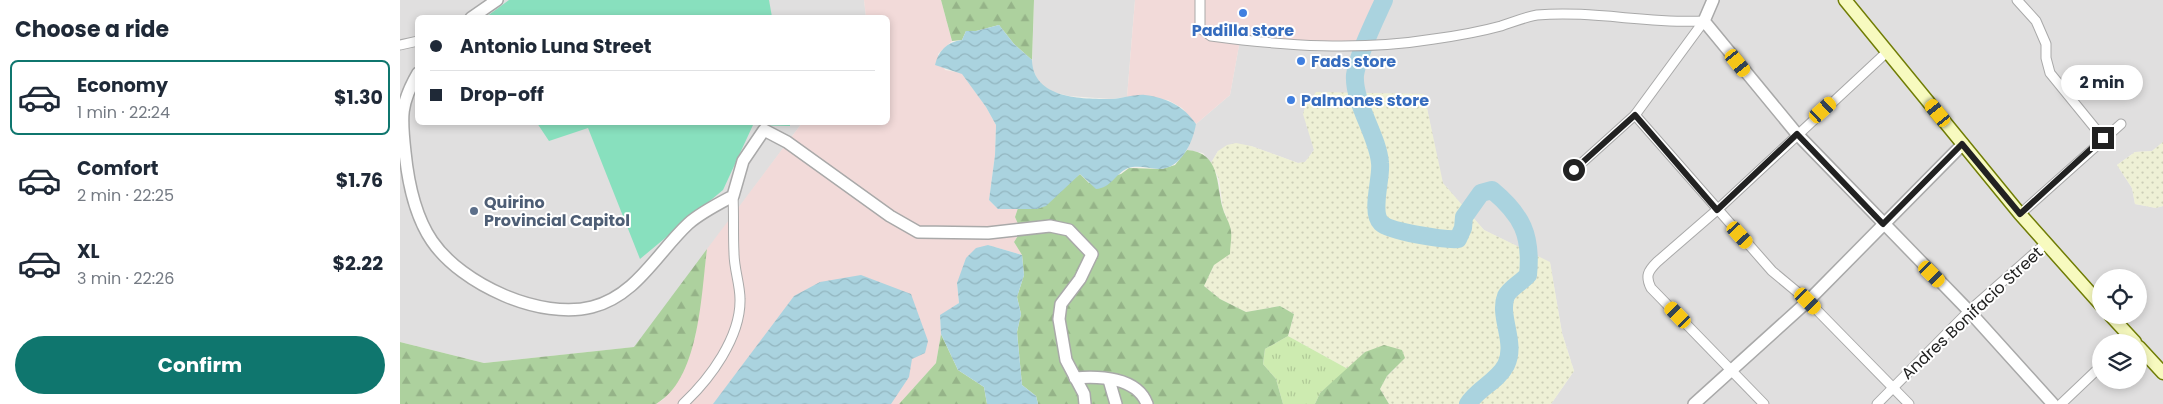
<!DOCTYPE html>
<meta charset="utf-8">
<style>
:root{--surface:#fff;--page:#f6f6f7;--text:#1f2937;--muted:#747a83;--line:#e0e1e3;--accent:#0f766e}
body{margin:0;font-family:Poppins,sans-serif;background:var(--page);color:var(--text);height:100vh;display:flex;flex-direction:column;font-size:19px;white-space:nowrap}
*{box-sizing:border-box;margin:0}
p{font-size:16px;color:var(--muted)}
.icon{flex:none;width:28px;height:28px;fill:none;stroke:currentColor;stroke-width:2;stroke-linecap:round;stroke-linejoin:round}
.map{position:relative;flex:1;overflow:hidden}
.sheet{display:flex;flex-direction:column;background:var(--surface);width:400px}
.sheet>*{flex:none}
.banner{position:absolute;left:15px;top:15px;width:475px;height:110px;border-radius:8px;box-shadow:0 2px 8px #0003;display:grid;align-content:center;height:110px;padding:0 15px;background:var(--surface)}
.tools{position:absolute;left:1692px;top:269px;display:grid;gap:10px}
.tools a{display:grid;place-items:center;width:55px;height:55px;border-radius:50%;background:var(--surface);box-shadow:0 2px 8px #0003;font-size:25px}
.end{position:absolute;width:22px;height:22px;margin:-11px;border:6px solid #222;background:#fff;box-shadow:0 0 0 2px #fff}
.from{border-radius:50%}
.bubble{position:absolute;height:35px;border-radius:18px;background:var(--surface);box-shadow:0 2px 8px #0003;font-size:16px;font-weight:700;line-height:35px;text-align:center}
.car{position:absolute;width:15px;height:30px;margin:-15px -8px;border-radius:6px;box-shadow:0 0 4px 1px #0007;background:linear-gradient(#f5c518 24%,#345 0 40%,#f5c518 0 76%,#345 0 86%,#f5c518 0)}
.banner b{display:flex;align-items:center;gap:18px;height:48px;font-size:19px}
.banner b+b{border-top:1px solid var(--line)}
.banner i{width:12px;height:12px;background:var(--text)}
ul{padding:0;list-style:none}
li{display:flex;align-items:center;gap:15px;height:75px;margin:0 10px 8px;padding:0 5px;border:2px solid transparent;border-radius:8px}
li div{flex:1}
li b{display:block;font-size:19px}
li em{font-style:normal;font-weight:700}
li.active{border-color:var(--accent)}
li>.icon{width:45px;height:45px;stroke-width:1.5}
h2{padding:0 15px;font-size:22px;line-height:60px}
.cta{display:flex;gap:10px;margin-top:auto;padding:10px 15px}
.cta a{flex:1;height:58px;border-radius:30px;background:var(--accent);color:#fff;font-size:20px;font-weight:700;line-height:58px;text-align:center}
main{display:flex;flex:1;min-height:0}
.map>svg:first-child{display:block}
</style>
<main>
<section class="sheet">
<h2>Choose a ride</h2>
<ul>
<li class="active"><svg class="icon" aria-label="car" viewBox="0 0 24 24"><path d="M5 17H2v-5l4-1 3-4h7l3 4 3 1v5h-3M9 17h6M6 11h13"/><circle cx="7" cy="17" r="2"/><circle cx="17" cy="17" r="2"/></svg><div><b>Economy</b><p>1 min · 22:24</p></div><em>$1.30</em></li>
<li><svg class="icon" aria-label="car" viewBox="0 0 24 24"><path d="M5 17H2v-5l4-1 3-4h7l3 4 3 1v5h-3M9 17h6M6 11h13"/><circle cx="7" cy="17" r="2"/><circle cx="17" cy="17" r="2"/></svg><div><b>Comfort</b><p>2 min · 22:25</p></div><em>$1.76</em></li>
<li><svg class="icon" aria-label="car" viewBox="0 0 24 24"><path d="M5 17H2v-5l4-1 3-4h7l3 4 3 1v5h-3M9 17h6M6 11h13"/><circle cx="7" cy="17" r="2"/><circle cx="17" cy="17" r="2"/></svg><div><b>XL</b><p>3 min · 22:26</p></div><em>$2.22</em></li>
</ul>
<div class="cta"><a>Confirm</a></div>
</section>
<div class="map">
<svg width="1763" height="404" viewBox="0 0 1763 404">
<defs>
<pattern id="farmland-dots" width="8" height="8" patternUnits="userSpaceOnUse" patternTransform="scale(1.25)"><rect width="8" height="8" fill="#eef0d5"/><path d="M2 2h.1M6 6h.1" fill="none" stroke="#ccceb7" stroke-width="1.8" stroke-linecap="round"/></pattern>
<pattern id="grass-tufts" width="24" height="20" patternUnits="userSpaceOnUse" patternTransform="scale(1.25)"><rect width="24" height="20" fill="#cdebb0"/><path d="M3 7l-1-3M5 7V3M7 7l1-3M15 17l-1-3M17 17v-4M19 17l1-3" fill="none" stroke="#b0c997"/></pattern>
<pattern id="forest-firs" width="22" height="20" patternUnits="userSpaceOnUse" patternTransform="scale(1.25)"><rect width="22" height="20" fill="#add19e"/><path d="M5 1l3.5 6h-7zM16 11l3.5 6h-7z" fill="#95b388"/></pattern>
<pattern id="water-waves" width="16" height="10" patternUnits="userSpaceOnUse" patternTransform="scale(1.25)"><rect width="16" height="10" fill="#aad3df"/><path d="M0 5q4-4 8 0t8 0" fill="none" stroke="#92b5bf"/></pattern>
</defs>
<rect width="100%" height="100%" fill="#f2efe9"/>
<!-- residential -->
<g fill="#e0dfdf" fill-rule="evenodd">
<path d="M 0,0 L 464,0 L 466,17 L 18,18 L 18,122 L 402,123 L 235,347 L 84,363 L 0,342 Z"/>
<path d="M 634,0 L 735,0 L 727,97 L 711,99 L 669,96 L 653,92 L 639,83 L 632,67 Z"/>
<path d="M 984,0 L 1763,0 L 1763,142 L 1752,151 L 1735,152 L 1717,165 L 1732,188 L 1735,204 L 1756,208 L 1763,206 L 1763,404 L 1151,404 L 1174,371 L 1162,333 L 1150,263 L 1084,230 L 1042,183 L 1024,94 L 906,125 L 911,134 L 914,150 L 905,162 L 898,163 L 851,146 L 818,151 L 811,163 L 803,153 L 787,150 L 796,124 L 830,95 L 840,40 L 969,32 ZM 1701,278 L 1739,278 L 1739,315 L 1701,315 ZM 1701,342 L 1739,342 L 1739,380 L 1701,380 Z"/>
</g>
<!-- commercial -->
<g fill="#f2dad9">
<path d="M 464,0 L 541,0 L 552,41 L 538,54 L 545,70 L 562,73 L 586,107 L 596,125 L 595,155 L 589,200 L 598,209 L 618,208 L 615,217 L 621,231 L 614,242 L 622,255 L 588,245 L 557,283 L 559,303 L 540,316 L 541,334 L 536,363 L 499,404 L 256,404 L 264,399 L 295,338 L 307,249 L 402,123 L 488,122 L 488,18 L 466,17 Z"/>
<path d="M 735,0 L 984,0 L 969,32 L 954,47 L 840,40 L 830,95 L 796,124 L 782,108 L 768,100 L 727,97 Z"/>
</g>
<!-- farmland -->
<g fill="url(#farmland-dots)">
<path d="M 916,92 L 1024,94 L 1043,183 L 1084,230 L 1150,262 L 1162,333 L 1174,371 L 1151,404 L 989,404 L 980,389 L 987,376 L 996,368 L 965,352 L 948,369 L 888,336 L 894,314 L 880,306 L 846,312 L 820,299 L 804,286 L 831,230 L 823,208 L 819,179 L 811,163 L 818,151 L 827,145 L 836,143 L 851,146 L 898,163 L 905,162 L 914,150 L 903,114 L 905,107 Z"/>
<path d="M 1763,142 L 1763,206 L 1756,208 L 1735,204 L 1732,188 L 1717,165 L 1735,152 L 1752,151 Z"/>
</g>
<!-- grass -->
<path fill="url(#grass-tufts)" d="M 888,336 L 948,369 L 920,393 L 915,404 L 883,404 L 876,379 L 863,364 L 865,349 Z"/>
<!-- forest -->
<g fill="url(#forest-firs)">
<path d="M 541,0 L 634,0 L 632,60 L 614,44 L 599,25 L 576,31 L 566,31 L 562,40 L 552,41 Z"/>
<path d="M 787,150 C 821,152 816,185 823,209 C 825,216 830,223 831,231 C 832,238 830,246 830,254 L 814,265 L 804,286 L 820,299 L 846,312 L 880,306 L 894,314 L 888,336 L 865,349 L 863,364 L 876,379 L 883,404 L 638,404 L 636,396 L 622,385 L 617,332 L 621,314 L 617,297 L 624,275 L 622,255 L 614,242 L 621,231 L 615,217 L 618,208 L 637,209 L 680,174 L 689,183 L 721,174 L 729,168 L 762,169 L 775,165 Z"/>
<path d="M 307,249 C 301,294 300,379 256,404 L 0,404 L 0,342 L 84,363 L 234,347 Z"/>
<path d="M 541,334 L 558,370 L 584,387 L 587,404 L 499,404 L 536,363 Z"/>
<path d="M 984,345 L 1002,350 L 1005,358 L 987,376 L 980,389 L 989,404 L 915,404 L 920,393 L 965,352 Z"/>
</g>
<!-- pitch -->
<g fill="#88e0be">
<path d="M 109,0 L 369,0 L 372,17 L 86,17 Z"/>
<path d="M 390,122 L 390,126 L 353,125 L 323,190 L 240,259 L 188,128 L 149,141 L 137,123 Z"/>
</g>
<!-- water -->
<g fill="url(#water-waves)">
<path d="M 599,25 L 614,44 L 632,60 C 633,99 682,99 711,99 C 722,99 734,94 745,95 C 767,98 784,106 796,124 C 793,142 781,169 759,169 C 750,168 737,165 728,168 C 715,174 711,188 696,189 L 680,174 L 646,206 L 637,209 L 598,209 L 589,200 L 595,155 L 596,125 L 586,107 L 562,74 L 535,65 C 538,51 547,42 562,40 L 566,31 L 576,31 Z"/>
<path d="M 588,245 L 622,255 L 624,275 L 617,297 L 621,314 L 617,332 L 622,385 L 636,396 L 638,404 L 587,404 L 584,387 L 558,370 L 541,334 L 540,315 L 559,303 L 557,283 L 566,258 L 576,248 Z"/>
<path d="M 461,275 L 511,294 L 528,341 L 525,353 L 512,359 L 509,377 L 491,404 L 313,404 L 394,296 L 420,282 Z"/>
</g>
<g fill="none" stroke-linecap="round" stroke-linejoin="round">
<!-- river -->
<path stroke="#aad3df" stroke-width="18" d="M 984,0 C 975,20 958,54 955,75 C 953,102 978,136 980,163 C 982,177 970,212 981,223 C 990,232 1045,240 1058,239 L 1063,228 L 1064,217 L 1081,193 L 1092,190 C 1122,215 1132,235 1128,275 C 1122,282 1110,288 1106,296 C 1098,316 1117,343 1106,365 C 1097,382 1078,388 1068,404"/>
<defs>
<g id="minor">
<path d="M 800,0 L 800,28 L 811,36 C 885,46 960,51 1034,39 C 1056,36 1079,32 1101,26 C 1113,22 1125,17 1137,15 C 1192,10 1248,24 1304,21"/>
<path d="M 1617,0 L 1636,21 L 1646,44 L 1646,58 L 1650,73 L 1703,138"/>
<path d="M 0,45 L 18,41"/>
<path d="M 1235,115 L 1372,271 L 1408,301 L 1509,404"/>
<path d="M 1174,170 L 1235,115 L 1304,21"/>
<path d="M 1620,214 L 1721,124"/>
<path d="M 283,404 C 310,379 341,337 340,299 C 340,284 334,269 334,253 C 333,234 334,215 333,196"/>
<path d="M 1364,404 L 1251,288 C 1245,276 1248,271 1257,262 L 1317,210 L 1488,51"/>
<path d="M 1477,404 L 1569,311 L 1645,244"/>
<path d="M 1661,404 L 1701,366"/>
</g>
<g id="tertiary">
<path d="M 1313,0 L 1304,21 L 1397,134 L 1569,311 L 1653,404"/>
<path d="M 71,18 L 97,0"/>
<path d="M 18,73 C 0,104 1,117 5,152 C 8,182 15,216 32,241 C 62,285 141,320 192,307 C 236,296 257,253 288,224 C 300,213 318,204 333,196 L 343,161 L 364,130 L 387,142 L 490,216 L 518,232 L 588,233 L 650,226 L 669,230 L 692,254 L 680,279 L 661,304 L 659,319 L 666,360 L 684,394 L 685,404"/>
<path d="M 675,378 C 699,376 737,377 747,404"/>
<path d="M 709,380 L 716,404"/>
<path d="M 1294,404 L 1408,301 L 1563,144"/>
</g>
<g id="secondary">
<path d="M 1445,0 L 1620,214 L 1701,305"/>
<path d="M 1710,315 L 1735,342"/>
<path d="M 1739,347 L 1763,373"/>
</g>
</defs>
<!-- minor casing -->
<use href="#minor" stroke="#a9a9a9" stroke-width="11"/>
<!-- tertiary casing -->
<use href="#tertiary" stroke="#a9a9a9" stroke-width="14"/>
<!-- secondary casing -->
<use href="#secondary" stroke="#707d05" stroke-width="15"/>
<!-- minor -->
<use href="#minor" stroke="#fff" stroke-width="9"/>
<!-- tertiary -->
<use href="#tertiary" stroke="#fff" stroke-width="11"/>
<!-- secondary -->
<use href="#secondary" stroke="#f7fabf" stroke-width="12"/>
</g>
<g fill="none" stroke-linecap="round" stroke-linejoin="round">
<!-- route -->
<path stroke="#222" stroke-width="6" d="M 1174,170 L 1235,115 L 1317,210 L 1397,134 L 1483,224 L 1562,144 L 1620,214 L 1703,138"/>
</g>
<!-- markers -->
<g fill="#3f7fe0" stroke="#fff" stroke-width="2">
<circle cx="843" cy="13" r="5"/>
<circle cx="901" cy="61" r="5"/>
<circle cx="891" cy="100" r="5"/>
</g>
<circle fill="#5c6f8a" stroke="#fff" stroke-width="2" cx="74" cy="211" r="5"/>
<g text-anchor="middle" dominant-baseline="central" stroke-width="4" stroke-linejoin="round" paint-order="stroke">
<!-- shop labels -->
<g font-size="16" font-weight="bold" fill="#366cbe" stroke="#fff" text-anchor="start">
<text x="843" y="30" text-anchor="middle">Padilla store</text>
<text x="911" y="61">Fads store</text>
<text x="901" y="100">Palmones store</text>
</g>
<!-- service labels -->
<g font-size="16" font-weight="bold" fill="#4e5e75" stroke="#fff" text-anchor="start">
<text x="84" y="202">Quirino<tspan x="84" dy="18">Provincial Capitol</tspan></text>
</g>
<!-- street labels -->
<g font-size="16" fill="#222" stroke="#fff">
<text transform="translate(1572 313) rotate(-43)">Andres Bonifacio Street</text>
</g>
</g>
</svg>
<div class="tools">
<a><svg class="icon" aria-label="locate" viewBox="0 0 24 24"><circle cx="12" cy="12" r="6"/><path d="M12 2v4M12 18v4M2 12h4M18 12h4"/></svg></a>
<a><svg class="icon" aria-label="layers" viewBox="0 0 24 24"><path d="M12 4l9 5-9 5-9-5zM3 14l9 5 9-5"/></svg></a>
</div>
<i class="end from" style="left:1174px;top:170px"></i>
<i class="end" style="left:1703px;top:138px"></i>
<div class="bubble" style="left:1661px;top:65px;width:82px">2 min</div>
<i class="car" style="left:1338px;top:63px;rotate:141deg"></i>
<i class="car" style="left:1423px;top:110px;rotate:48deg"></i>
<i class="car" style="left:1538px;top:113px;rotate:321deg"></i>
<i class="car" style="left:1340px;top:235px;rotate:138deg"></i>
<i class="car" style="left:1532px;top:274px;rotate:135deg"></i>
<i class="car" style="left:1408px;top:301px;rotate:135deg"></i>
<i class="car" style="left:1278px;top:315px;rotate:316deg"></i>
<div class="banner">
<b><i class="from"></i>Antonio Luna Street</b>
<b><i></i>Drop-off</b>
</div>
</div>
</main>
